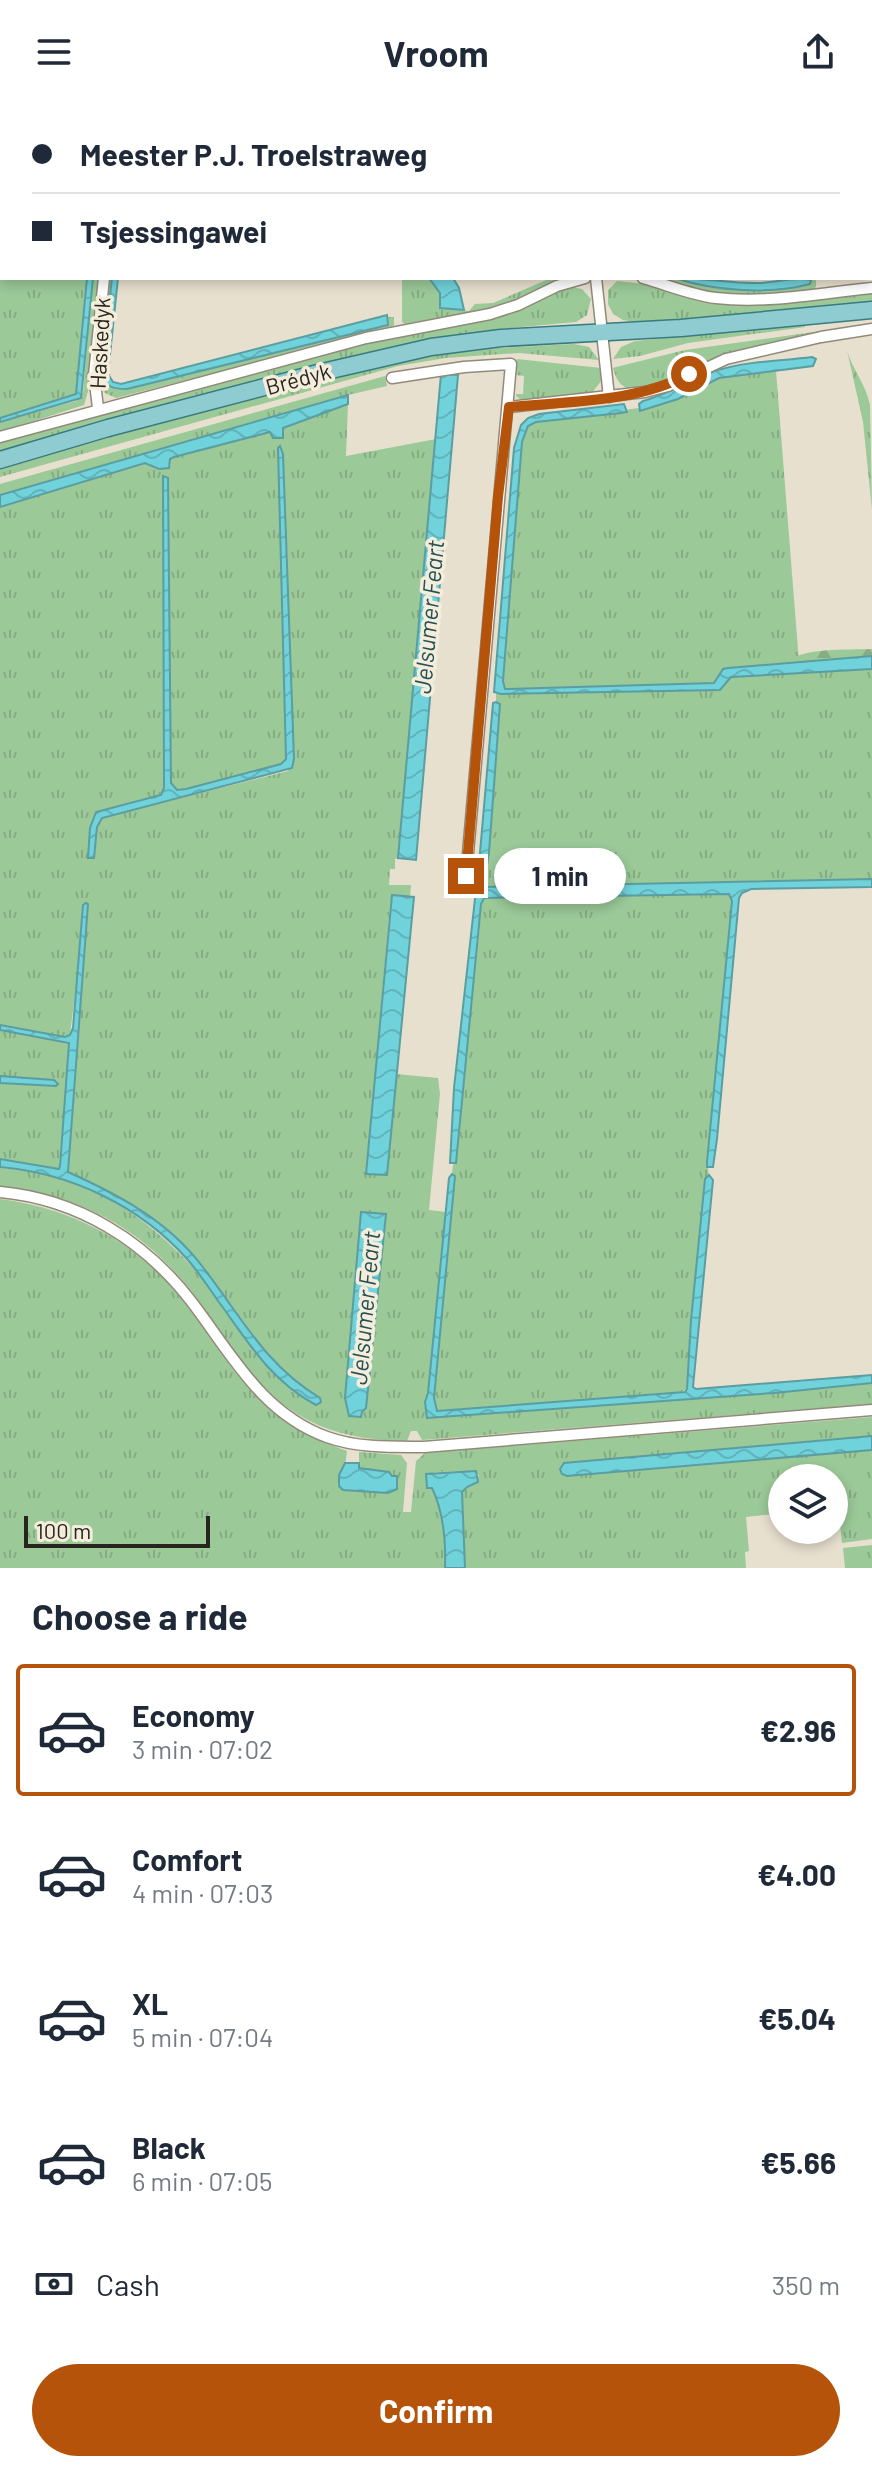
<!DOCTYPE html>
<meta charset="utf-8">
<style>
:root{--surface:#fff;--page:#f6f6f7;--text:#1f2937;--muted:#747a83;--line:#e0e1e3;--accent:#b45309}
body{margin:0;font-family:Barlow,sans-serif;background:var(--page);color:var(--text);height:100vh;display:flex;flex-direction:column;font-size:30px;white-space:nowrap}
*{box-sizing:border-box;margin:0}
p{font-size:26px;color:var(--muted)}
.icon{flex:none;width:44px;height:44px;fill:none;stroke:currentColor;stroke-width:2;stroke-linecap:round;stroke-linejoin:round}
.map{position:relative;height:1464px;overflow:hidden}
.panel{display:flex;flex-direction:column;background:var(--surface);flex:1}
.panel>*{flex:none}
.guide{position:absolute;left:0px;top:0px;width:872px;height:176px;box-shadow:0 4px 12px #0003;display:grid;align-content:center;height:176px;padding:0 32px;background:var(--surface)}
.fabs{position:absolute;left:768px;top:1360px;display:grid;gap:16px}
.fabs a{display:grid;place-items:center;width:80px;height:80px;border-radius:50%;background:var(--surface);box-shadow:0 4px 12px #0003;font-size:40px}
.scale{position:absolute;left:24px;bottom:20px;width:186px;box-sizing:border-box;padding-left:8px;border:4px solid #28251f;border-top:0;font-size:22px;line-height:28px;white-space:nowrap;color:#28251f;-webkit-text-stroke:6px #f5eddc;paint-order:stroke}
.end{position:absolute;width:36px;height:36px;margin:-18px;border:10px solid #b45309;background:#fff;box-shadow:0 0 0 4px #fff}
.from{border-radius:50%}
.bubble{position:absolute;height:56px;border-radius:28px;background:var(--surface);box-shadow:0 4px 12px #0003;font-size:26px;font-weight:700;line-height:56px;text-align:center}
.guide b{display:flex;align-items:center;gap:28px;height:76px;font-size:30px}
.guide b+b{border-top:2px solid var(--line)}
.guide i{width:20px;height:20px;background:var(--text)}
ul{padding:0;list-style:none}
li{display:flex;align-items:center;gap:24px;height:132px;margin:0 16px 12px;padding:0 16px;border:4px solid transparent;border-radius:8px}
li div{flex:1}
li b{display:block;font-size:30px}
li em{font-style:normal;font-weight:700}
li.selected{border-color:var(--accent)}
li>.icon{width:72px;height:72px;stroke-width:1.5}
h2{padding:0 32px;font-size:36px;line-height:96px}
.pay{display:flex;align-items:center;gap:20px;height:88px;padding:0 32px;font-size:30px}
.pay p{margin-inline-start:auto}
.cta{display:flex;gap:16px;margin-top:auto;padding:16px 32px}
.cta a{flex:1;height:92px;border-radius:48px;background:var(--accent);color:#fff;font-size:32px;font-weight:700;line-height:92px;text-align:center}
header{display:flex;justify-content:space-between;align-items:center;height:104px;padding:0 32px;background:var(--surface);font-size:36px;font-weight:700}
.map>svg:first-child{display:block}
</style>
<header><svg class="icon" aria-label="menu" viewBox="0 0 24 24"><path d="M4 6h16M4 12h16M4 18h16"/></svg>Vroom<svg class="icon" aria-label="share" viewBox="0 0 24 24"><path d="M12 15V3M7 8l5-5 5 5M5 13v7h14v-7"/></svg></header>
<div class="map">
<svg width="872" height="1464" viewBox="0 0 872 1464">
<defs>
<pattern id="grass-tufts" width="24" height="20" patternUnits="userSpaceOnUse" patternTransform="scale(2)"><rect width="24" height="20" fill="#9bc998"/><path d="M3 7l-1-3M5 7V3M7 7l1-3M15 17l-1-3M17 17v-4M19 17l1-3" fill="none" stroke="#86ac83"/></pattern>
<pattern id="forest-firs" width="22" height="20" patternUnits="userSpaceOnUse" patternTransform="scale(2)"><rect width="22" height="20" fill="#9bc998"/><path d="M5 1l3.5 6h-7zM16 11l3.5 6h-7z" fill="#86ac83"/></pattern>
<pattern id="water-waves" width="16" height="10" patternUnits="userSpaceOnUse" patternTransform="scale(2)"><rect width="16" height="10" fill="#70d2da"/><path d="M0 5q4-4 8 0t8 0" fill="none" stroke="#61b4bb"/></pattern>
</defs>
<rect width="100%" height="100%" fill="#e8e0cf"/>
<!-- grass -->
<g fill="url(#grass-tufts)" fill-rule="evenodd">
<path d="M 0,0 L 105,2 L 2,2 L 2,174 L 87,174 L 76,290 L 0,314 Z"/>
<path d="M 93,174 L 100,174 L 89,284 L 84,301 L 0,328 L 0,318 L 76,297 L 83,288 Z"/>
<path d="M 107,174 L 112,174 L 103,274 L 127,285 L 326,234 L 386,222 L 387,213 L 394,213 L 394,221 L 390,224 L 116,294 L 105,289 L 98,279 Z"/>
<path d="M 402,174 L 429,174 L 440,189 L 440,204 L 469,207 L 475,200 L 493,199 L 551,174 L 567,174 L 517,197 L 494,204 L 405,220 L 402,218 Z"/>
<path d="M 659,174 C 682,174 704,183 728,185 C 756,187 783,184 810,180 L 811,176 L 816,176 L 816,183 L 812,186 L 733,191 L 705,188 Z"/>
<path d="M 617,177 L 645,180 L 685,192 L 872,189 L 872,199 L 712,214 L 634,218 L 623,216 L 613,210 L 608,200 L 608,186 Z"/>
<path d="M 572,183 L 582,185 L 591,195 L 587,211 L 576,218 L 499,225 L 389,244 L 0,348 L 0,337 L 365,239 L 504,211 L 556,187 Z"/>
<path d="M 805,220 L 805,223 L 688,239 L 640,252 L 613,255 L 621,243 L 635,237 Z"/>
<path d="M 828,226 C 806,239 750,243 720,252 C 692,262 663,286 632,285 C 620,284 616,275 613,264 L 616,263 L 685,246 Z"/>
<path d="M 574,240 L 589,243 L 599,256 L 519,249 L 446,254 L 398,262 L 0,373 L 0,362 L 352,267 L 429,251 L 477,245 Z"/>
<path d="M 847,246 C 852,265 866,280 870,301 L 872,406 L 863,318 Z"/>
<path d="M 517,255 L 601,264 L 601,277 L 592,289 L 524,298 L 516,292 L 516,290 L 523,290 L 524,272 L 516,271 Z"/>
<path d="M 776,267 L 799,558 L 723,565 L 714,579 L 505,585 L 503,578 L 522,338 L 528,322 L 536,318 L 639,304 L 640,307 L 678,295 L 719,274 Z"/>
<path d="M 385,272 L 387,282 L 348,291 L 0,391 L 0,380 Z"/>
<path d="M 348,300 L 346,352 L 436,335 L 398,754 L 395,755 L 395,765 L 390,765 L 389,781 L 411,781 L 410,793 L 392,791 L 390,802 L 366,1069 L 387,1071 L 396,970 L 438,974 L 440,990 L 429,1106 L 446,1108 L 428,1289 L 425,1298 L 427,1314 L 774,1289 L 872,1279 L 872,1300 L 422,1336 L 417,1327 L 411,1327 L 407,1337 C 329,1336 281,1313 235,1249 C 215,1221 197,1191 173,1166 C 127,1116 67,1089 0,1082 L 0,1064 C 146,1074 210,1183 292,1287 L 316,1301 L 270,1254 L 201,1161 L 175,1133 L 138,1103 L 67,1068 L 86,799 L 70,931 L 66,933 L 0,921 L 0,403 L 145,359 L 159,365 L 169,364 L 170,355 L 174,353 L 270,328 L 273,334 L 282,334 L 283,324 ZM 279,343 L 294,655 L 288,667 L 102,714 L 97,723 L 91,755 L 88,753 L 90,724 L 95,708 L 162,691 L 164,684 L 163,372 L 168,375 L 171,679 L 177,686 L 186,685 L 281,660 L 286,655 ZM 361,1109 L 386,1110 L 366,1304 L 361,1312 L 349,1307 L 345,1294 Z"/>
<path d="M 872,565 L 872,775 L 479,785 C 481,771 487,762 489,749 L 500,600 L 496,598 L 496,590 L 720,586 L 731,573 Z"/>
<path d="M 729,790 L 732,797 L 707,1058 L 709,1071 L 705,1075 L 691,1216 L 687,1285 L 679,1289 L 437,1307 L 434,1294 L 455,1073 L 452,1070 L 453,1061 L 456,1059 L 481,800 L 484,794 L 491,793 Z"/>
<path d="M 0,926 L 69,939 L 59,1065 L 0,1055 L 0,979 L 56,982 L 54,976 L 0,972 Z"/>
<path d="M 0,1095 C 70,1104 134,1136 179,1192 C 237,1265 251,1313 347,1347 L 345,1363 L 397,1385 L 396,1372 L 359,1364 L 359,1348 L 401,1351 L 407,1359 L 403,1408 L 411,1408 L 416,1357 L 425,1349 L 872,1313 L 872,1332 L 564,1359 L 567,1372 L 872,1346 L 872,1435 L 842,1439 L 838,1403 L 834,1403 L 834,1374 L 782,1374 L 782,1409 L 746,1413 L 749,1447 L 745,1448 L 746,1464 L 465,1464 L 462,1388 L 479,1372 L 475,1367 L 436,1368 L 426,1371 L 427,1383 L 432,1383 C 444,1409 446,1436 445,1464 L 0,1464 Z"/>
<path d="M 872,1441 L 872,1464 L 845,1464 L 843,1444 Z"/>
</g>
<!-- forest -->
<path fill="url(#forest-firs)" d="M 872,545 L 872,552 L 784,560 C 798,543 850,546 872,545 Z"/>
<!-- water -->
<g fill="url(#water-waves)" stroke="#5a9ea2" stroke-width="2">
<path d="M 87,174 L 93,174 L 81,294 L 0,318 L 0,314 L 76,290 Z"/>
<path d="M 112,174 L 118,174 L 108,270 L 113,278 L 121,280 L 387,211 L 388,221 L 127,285 C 112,285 104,283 102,267 Z"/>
<path d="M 429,174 L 453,174 L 459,184 L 464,206 L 440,204 L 440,189 Z"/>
<path d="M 675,174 C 702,174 729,179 757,179 C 776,179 795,172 811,176 L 810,180 C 770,191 714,187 675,174 Z"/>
<path d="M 812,253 L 816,255 L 813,262 L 719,274 L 678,295 L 640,307 L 639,300 L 643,297 C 670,290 692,274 718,266 C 748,257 781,257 812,253 Z"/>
<path d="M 441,270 L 458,271 L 416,756 L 398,754 Z"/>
<path d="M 348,291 L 348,300 L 283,324 L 283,334 L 273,334 L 270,328 L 174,353 L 170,355 L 169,364 L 159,365 L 145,359 L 0,403 L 0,391 Z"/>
<path d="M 624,300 L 627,308 L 621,309 L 536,318 L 528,322 L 522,338 L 503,577 L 505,585 L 714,579 L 723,565 L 728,564 L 872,552 L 872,565 L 731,573 L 720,586 L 501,590 L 494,588 L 514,344 L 521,321 L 528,314 L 539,310 Z"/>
<path d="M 280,342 L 283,350 L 294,655 L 292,664 L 102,714 L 97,723 L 94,754 L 88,754 L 90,724 L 96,708 L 161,691 L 164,684 L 163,372 L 168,374 L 171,679 L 177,686 L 186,685 L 281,660 L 286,655 L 278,344 Z"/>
<path d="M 496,598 L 500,600 L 489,749 L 487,761 L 482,764 L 479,760 L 493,599 Z"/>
<path d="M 872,775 L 872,783 L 751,785 L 742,789 L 739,794 L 717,1035 L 713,1063 L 707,1063 L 707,1058 L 732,797 L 729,790 L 484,794 L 481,800 L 456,1059 L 450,1059 L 454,984 L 476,786 L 482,783 Z"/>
<path d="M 392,791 L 414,793 L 387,1071 L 366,1070 Z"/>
<path d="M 86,799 L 88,800 L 68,1068 C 119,1091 167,1116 202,1162 C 241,1212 264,1260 320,1294 L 321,1298 L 316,1301 C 274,1279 251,1243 224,1205 C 212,1189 201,1171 188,1156 C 140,1102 71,1069 0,1063 L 0,1055 L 53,1064 L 59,1065 L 60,1062 L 69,939 L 0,926 L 0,921 L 65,933 L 70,931 L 73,924 L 83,801 Z"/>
<path d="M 0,972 L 54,976 L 58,980 L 56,982 L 0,979 Z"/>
<path d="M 452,1070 L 455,1072 L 434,1294 L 437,1307 L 685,1288 L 687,1285 L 691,1216 L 705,1075 L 709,1071 L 713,1076 L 693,1283 L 696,1285 L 872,1271 L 872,1279 L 774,1289 L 427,1314 L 425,1298 L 428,1289 L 449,1074 Z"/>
<path d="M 361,1108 L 386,1110 L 366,1304 L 362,1308 L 361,1313 L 349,1312 L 345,1294 Z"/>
<path d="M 872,1332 L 872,1346 L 567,1372 L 562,1370 L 560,1365 L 564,1359 Z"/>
<path d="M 345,1359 L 359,1359 L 359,1364 L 389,1368 L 392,1372 L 397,1372 L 397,1385 L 388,1389 L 343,1386 L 339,1382 L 339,1371 Z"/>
<path d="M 476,1367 L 478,1378 L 467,1383 L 462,1388 L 465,1464 L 445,1464 C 446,1436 444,1409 432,1384 L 427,1384 L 426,1370 Z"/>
</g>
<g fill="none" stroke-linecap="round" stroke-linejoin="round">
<defs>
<g id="minor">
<path d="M 122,2 L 122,0"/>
<path d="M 596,174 L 609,293"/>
<path d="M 643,174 C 668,181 691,191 716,194 C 767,200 821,189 872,184"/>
<path d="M 392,274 L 464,263 L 511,260 L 466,772"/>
<path d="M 509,303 L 645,288 L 668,282 L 726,255 L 821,233 L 872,225"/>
<path d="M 98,304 L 94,271 L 104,174"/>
<path d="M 0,333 L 366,234 L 490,210 L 518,201 L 557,182 L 585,174"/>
<path d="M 0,1088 C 77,1095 144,1136 191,1197 C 231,1249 261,1309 327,1333 C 357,1344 392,1343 424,1343 L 872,1306"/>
</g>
<path id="primary" d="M 0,356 L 108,324 L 318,269 L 431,243 L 501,234 L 681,224 L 872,206"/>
</defs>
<!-- minor casing -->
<use href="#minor" stroke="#918a7a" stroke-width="13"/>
<!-- primary casing -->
<use href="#primary" stroke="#397b7f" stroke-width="19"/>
<!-- minor -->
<use href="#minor" stroke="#fff" stroke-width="10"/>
<!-- primary -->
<use href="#primary" stroke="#8eccd1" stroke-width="16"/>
</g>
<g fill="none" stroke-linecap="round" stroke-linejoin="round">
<!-- route -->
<path stroke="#b45309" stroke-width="10" d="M 466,772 L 498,393 L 509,303 C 568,297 636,299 689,270"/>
</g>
<g text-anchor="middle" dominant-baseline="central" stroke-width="7" stroke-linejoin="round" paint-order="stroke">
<!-- street labels -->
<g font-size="22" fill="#28251f" stroke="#f5eddc">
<text transform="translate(99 239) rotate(-87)">Haskedyk</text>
<text transform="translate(298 274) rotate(-15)">Brédyk</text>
</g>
<!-- water labels -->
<g font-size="24" font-style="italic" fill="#255155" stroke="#f5eddc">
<text transform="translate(428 513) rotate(-85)">Jelsumer Feart</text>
<text transform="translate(364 1204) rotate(-85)">Jelsumer Feart</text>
</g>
</g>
</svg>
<div class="fabs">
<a><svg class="icon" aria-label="layers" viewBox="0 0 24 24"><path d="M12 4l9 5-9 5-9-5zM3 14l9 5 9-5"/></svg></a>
</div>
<div class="scale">100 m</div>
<i class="end from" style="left:689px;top:270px"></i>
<i class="end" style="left:466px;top:772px"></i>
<div class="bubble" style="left:494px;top:744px;width:132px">1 min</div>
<div class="guide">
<b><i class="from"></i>Meester P.J. Troelstraweg</b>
<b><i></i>Tsjessingawei</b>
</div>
</div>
<section class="panel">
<h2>Choose a ride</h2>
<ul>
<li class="selected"><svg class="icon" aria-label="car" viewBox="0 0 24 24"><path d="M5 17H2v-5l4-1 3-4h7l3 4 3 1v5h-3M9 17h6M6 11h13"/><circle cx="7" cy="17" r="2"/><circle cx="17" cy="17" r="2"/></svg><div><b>Economy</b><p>3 min · 07:02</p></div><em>€2.96</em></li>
<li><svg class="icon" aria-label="car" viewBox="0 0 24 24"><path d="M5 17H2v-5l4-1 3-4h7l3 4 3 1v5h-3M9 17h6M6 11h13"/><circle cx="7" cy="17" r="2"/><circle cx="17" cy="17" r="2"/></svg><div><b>Comfort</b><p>4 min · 07:03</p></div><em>€4.00</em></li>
<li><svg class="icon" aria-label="car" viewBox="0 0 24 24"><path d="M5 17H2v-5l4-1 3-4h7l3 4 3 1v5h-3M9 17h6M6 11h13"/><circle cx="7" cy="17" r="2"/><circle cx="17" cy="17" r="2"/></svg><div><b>XL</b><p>5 min · 07:04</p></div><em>€5.04</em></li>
<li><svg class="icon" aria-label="car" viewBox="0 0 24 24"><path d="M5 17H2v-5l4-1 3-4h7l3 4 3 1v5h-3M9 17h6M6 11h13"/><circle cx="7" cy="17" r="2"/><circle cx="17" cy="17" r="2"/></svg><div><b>Black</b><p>6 min · 07:05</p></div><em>€5.66</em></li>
</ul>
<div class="pay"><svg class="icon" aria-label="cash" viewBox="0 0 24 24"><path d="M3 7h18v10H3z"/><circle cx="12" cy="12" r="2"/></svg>Cash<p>350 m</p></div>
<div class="cta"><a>Confirm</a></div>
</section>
